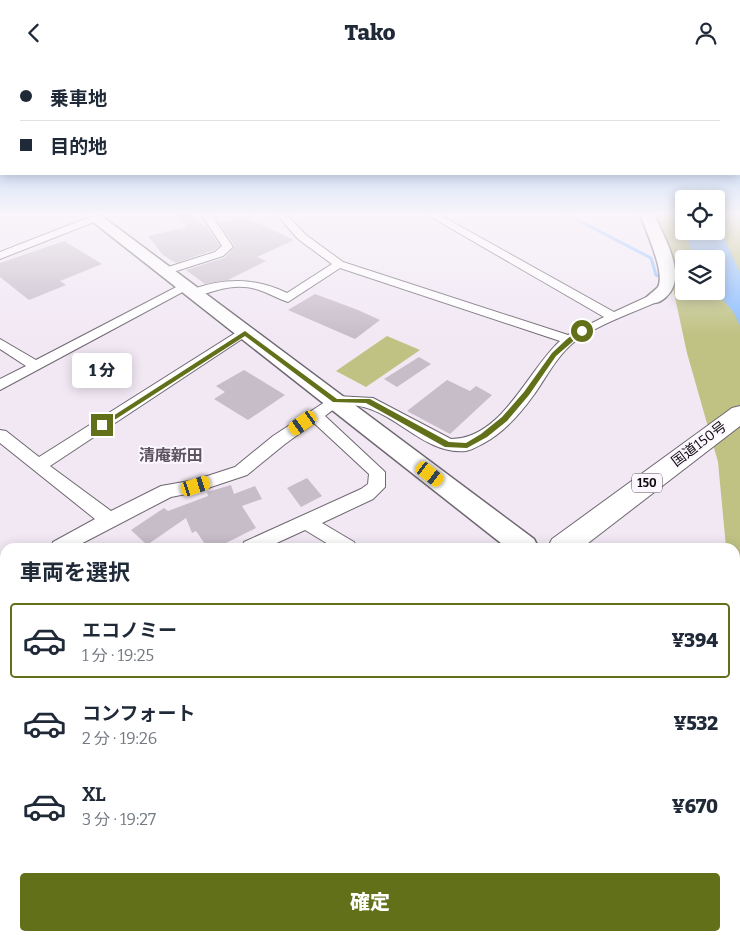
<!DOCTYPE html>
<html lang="ja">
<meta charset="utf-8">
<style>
:root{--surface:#fff;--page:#f6f6f7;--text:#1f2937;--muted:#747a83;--line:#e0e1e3;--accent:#62701a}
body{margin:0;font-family:Bitter,"Noto Sans JP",serif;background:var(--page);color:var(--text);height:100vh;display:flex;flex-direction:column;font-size:19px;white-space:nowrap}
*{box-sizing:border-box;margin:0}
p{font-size:16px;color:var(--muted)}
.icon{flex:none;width:28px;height:28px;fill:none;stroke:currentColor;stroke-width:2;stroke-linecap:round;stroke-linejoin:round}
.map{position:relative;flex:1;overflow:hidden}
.sheet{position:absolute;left:0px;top:478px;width:740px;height:398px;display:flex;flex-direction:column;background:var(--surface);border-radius:15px 15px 0 0;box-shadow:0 2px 12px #0003}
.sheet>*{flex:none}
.hud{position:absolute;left:0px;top:0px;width:740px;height:110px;box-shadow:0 2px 12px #0003;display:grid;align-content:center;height:110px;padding:0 20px;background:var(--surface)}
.controls{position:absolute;left:675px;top:125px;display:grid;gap:10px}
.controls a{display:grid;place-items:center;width:50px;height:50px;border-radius:5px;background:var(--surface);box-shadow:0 2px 12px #0003;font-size:25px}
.end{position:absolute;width:22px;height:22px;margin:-11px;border:6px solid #62701a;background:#fff;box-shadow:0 0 0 2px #fff}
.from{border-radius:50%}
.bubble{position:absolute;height:35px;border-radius:5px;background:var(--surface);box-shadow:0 2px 12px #0003;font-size:16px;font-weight:800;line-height:35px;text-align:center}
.car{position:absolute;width:15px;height:30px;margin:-15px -8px;border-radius:6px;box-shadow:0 0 4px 1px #0007;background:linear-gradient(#f5c518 24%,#345 0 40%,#f5c518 0 76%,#345 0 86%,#f5c518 0)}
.hud b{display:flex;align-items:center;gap:18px;height:48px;font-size:19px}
.hud b+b{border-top:1px solid var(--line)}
.hud i{width:12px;height:12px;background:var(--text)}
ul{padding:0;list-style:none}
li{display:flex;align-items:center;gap:15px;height:75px;margin:0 10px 8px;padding:0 10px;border:2px solid transparent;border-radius:5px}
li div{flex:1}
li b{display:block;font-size:19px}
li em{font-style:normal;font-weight:800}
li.active{border-color:var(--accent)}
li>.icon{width:45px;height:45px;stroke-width:1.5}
h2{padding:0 20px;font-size:22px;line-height:60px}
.action{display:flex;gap:10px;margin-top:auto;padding:10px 20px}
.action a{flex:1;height:58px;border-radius:5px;background:var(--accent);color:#fff;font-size:20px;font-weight:800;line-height:58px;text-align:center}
header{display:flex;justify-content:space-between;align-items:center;height:65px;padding:0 20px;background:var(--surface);font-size:22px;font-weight:800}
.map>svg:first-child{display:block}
</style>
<header><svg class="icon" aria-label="back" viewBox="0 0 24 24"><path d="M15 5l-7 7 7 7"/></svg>Tako<svg class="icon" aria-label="person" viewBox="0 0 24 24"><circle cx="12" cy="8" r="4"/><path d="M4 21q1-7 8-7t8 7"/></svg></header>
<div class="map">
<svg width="740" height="875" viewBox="0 0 740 875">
<rect width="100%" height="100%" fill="#f1e8f4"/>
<!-- green -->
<g fill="#bfc283" fill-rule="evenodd">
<path d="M 657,149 L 684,149 L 684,166 L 716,166 L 716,149 L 740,149 L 740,597 L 735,560 L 735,482 L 726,482 L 718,397 L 687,288 ZM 684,194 L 716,194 L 716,226 L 684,226 Z"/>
<path d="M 387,271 L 420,285 L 366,322 L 336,306 Z"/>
<path d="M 5,508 L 5,595 L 0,597 L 0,509 Z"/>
</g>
<!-- water -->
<path fill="#8abdff" d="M 716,155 L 740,208 L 740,261 L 734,248 L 716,226 L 716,194 L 694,194 L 685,166 L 716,166 Z"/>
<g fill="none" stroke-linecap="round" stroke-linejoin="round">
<!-- stream -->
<g stroke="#8abdff" stroke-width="3">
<path d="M 566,149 L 651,193 L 656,210 L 684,219"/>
<path d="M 704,226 L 740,239"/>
</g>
</g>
<!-- building -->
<g fill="#c7bdc9">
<path d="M 175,149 L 191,149 L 204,161 L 206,161 L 220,181 L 214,185 L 176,198 L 163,190 L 148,171 L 187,162 Z"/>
<path d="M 244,152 L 294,175 L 257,192 L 266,196 L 228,215 L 205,219 L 186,205 L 224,193 L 234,183 L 235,181 L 219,158 Z"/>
<path d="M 64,176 L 102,199 L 60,216 L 66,220 L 29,235 L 0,212 L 0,198 Z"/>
<path d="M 315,229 L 358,245 L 380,255 L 355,274 L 288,245 Z"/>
<path d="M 419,292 L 431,299 L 397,322 L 384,314 Z"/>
<path d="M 244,305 L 285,330 L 248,355 L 214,334 L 225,327 L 216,321 Z"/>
<path d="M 447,315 L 470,326 L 476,321 L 492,330 L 450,369 L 407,346 Z"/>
<path d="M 307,413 L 322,431 L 301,442 L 287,423 Z"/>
<path d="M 231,420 L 234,429 L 255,421 L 262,434 L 242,441 L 256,463 L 218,482 L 207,482 L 196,466 L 192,468 L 186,453 L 147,480 L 131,465 L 164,443 L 168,446 L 208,431 L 207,427 Z"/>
</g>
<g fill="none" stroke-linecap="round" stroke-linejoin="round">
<defs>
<g id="street">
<path d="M 201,149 L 211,149 L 233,182 L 223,191 L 170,208 L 162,208 L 160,206 L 162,204 L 215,187 L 222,181 Z"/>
<path d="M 276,149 L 286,149 L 306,170 L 343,197 L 568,270 L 604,252 L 426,149 L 438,149 L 614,247 L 651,230 L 659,230 L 661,233 L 659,236 C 632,248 599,259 574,277 C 556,292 546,313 533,331 C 520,349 503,368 484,378 C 478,381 472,385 466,386 C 419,391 388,333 341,341 C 336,342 330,347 325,351 L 385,407 L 385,422 L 373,434 L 322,458 L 354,477 L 356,482 L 333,482 L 305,465 L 268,482 L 242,482 L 244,477 L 361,424 L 368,419 L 369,409 L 314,358 L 285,379 L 247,410 L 196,427 L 171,432 L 75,482 L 51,482 L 53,477 L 95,454 L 0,378 L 0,365 L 6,366 L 39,392 L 240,265 L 245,264 L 251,268 L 50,401 L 111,446 L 161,421 L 195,415 L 235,402 L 273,371 L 331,333 L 336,331 L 373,333 L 451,374 C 502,374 527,306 560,276 L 340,203 L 288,237 C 278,234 269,228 259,225 C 235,217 216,226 194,232 L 190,231 L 188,228 L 190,225 C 224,213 254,212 287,228 L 332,199 L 298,174 Z"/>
<path d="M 95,150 L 100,153 L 99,155 L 0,194 L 0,187 Z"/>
<path d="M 186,217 L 192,221 L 190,223 L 0,325 L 0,314 L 26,301 L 0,284 L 0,274 L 36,295 Z"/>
<path d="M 5,593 L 5,616 L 0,618 L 0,595 Z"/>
<path d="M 630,870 L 665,870 L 667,875 L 633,875 Z"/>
</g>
<g id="secondary">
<path d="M 83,149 L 99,149 L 534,474 L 538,482 L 506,482 Z"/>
<path d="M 640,149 L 654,149 C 663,171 689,211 666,232 C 660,237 657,239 649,237 L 646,233 C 649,229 655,226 658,222 C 666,208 645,164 640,149 Z"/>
</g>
<g id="highway">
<path d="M 740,341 L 740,361 L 583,482 L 548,482 L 552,474 L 732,343 Z"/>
<path d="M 79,870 L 128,870 L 126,875 L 77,875 Z"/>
</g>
</defs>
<!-- street casing -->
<use href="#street" stroke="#6e6670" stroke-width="2"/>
<!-- secondary casing -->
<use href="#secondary" stroke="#6e6670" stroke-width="3"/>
<!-- highway casing -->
<use href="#highway" stroke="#6e6670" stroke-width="2"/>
<!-- street -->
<use href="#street" fill="#fff" fill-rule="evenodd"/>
<!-- secondary -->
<use href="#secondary" fill="#fff" fill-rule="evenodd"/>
<!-- highway -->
<use href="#highway" fill="#fff" fill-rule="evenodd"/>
</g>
<!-- sky -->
<linearGradient id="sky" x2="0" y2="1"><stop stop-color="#82b8f1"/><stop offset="0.55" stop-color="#f9f5fa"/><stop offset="1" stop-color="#f9f5fa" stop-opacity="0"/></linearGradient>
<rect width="740" height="271" fill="url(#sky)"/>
<!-- route -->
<path fill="#62701a" d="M 580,264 L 585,266 L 556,291 L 529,330 L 507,356 L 487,372 L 467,383 L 445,382 L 366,338 L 333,337 L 245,271 L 105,361 L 99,360 L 245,266 L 337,334 L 370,334 L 449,377 L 466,378 L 481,369 L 502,352 L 524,327 L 552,288 L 567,274 Z"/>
<g text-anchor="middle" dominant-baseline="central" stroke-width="4" stroke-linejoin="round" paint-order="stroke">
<!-- shield labels -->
<rect fill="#fcf7fe" stroke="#555156" stroke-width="1" x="632" y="408.5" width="30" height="19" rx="4"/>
<g font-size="12" font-weight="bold" fill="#0d0a0e">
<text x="647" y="418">150</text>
</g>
<!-- street labels -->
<g font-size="14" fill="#0d0a0e" stroke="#fcf7fe">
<text transform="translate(699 379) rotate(-37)">国道150号</text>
</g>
<!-- quarter labels -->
<g font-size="16" font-weight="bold" fill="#5b535d" stroke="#fcf7fe">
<text x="171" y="390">清庵新田</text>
</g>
</g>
</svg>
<div class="controls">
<a><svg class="icon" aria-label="locate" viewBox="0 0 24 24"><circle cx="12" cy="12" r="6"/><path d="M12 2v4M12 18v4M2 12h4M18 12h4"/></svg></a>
<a><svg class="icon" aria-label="layers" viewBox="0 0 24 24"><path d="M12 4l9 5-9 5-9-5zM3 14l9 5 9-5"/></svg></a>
</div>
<i class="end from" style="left:582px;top:266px"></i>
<i class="end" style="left:102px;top:360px"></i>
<div class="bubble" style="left:72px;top:288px;width:60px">1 分</div>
<i class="car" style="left:303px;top:358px;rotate:235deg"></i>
<i class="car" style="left:430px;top:409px;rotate:128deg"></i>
<i class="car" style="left:196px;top:421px;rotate:72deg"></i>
<div class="hud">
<b><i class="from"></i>乗車地</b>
<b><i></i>目的地</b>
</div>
<section class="sheet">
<h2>車両を選択</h2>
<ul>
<li class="active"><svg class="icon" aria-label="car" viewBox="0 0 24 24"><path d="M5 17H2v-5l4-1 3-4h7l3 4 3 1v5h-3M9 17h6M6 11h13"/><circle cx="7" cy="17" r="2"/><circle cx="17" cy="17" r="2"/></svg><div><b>エコノミー</b><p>1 分 · 19:25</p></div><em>¥394</em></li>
<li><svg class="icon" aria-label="car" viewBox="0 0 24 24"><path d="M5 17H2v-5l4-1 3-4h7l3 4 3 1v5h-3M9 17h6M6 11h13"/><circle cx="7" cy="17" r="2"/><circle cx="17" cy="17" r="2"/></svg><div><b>コンフォート</b><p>2 分 · 19:26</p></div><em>¥532</em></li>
<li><svg class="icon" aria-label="car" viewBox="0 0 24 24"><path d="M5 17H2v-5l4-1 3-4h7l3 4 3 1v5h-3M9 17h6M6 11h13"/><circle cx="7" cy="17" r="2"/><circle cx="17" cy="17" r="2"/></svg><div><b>XL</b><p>3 分 · 19:27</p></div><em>¥670</em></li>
</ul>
<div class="action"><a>確定</a></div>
</section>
</div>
